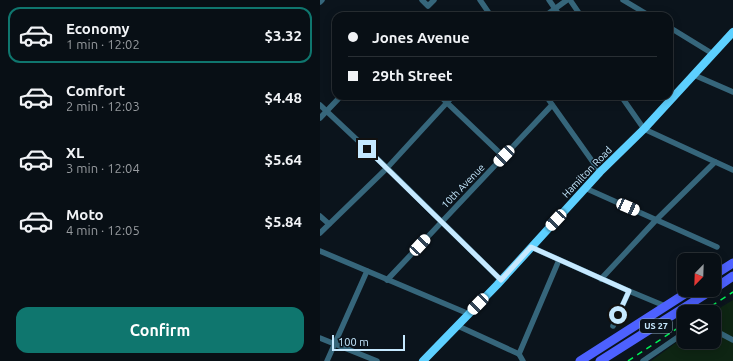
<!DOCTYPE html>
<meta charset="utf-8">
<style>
:root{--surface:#080f15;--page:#161d22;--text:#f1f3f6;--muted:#989ca0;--line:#292f34;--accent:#0f766e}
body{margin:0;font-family:Ubuntu,sans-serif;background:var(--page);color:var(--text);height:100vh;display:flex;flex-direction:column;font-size:15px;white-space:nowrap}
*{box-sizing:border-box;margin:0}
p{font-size:13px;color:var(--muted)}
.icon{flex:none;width:22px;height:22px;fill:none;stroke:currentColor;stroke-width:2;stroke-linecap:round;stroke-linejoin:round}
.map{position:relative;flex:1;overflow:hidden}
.details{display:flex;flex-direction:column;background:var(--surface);width:320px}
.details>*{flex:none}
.banner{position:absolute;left:12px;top:12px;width:341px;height:88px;border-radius:12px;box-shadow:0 2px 10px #0003,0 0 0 1px var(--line);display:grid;align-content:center;height:88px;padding:0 16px;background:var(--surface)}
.needle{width:26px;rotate:203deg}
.fabs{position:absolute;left:357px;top:253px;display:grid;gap:8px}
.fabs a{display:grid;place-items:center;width:44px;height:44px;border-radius:8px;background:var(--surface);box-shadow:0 2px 10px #0003,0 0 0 1px var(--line);font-size:20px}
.scale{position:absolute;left:12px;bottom:10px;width:73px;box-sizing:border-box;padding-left:4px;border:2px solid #c6e9ff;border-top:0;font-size:11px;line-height:14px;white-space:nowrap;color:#c6e9ff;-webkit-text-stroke:3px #0b141c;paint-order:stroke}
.end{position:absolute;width:18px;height:18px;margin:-9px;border:5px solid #c6e9ff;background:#111;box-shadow:0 0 0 2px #111}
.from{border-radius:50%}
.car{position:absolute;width:12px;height:24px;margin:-12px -6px;border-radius:5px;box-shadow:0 0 3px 1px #0007;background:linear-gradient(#fff 24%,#345 0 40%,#fff 0 76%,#345 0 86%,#fff 0)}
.banner b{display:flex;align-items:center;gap:14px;height:38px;font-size:15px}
.banner b+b{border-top:1px solid var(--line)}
.banner i{width:10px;height:10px;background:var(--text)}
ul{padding:7px 0 0;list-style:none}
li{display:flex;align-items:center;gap:12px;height:56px;margin:0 8px 6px;padding:0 8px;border:2px solid transparent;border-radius:12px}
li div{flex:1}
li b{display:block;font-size:15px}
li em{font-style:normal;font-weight:700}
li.selected{border-color:var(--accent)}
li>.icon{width:36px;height:36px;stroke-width:1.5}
.button{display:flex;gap:8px;margin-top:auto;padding:8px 16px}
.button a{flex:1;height:46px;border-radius:12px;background:var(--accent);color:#fff;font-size:16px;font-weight:700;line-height:46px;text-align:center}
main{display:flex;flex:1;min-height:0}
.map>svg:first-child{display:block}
</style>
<main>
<section class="details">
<ul>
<li class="selected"><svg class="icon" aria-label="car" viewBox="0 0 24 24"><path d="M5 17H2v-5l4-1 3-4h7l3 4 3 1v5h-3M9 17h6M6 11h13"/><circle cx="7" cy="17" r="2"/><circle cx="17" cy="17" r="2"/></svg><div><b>Economy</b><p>1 min · 12:02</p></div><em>$3.32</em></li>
<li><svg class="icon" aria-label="car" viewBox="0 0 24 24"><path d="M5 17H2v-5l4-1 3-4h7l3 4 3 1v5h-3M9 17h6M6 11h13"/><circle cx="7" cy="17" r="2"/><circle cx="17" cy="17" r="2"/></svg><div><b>Comfort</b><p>2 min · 12:03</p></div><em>$4.48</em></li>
<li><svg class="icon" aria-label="car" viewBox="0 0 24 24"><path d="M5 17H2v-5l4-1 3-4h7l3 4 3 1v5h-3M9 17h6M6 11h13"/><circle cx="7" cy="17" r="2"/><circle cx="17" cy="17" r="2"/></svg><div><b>XL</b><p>3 min · 12:04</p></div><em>$5.64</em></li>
<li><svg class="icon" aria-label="car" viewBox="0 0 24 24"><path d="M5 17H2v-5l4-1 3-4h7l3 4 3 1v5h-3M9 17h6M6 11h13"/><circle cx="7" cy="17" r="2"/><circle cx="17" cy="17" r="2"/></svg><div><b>Moto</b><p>4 min · 12:05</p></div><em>$5.84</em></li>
</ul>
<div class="button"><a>Confirm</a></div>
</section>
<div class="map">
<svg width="413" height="361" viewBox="0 0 413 361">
<rect width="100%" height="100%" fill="#0b141c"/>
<!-- green -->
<path fill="#0e2513" d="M 413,300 L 413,361 L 331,361 L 364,337 L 364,342 L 394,342 L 394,312 L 393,312 Z"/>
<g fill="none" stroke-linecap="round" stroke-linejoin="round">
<!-- street -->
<g stroke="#36667b" stroke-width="5.5">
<path d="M 102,0 L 108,6 L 114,0"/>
<path d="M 160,0 L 171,16"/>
<path d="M 229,0 L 240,16"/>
<path d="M 250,0 L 261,16"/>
<path d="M 303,0 L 330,16"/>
<path d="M 0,2 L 2,0"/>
<path d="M 225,16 L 247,0"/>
<path d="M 349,27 L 393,54"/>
<path d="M 374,75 L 413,92"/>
<path d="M 120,96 L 184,157"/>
<path d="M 226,96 L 280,172"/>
<path d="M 301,96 L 324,129 L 413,170"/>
<path d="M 0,105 L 67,168 L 181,280"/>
<path d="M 0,118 L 21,96"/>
<path d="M 265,188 L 397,247"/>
<path d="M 0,216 L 9,224"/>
<path d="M 0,233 L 67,168 L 133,96"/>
<path d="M 211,247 L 309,291 L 345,306"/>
<path d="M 0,251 L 149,314"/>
<path d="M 281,279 L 336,220 L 395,162"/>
<path d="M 67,280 L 232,105"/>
<path d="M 138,326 L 199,354"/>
<path d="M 293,326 L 309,291"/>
<path d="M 394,330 L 413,340"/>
<path d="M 0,338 L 57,361"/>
<path d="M 7,361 L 47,271"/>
<path d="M 203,361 L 199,354 L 239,260"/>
<path d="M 323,361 L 361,335 L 364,332"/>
</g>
<!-- secondary -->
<path stroke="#5dd0ff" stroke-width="8" d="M 103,361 L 177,285 L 280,172 L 324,129 L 413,32"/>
<!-- primary -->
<g stroke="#4d61ff" stroke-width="9">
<path d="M 394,275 L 413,263"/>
<path d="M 394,289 L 413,276"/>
<path d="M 260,361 L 371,290"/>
<path d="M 280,361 L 392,290"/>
</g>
<!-- rail -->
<g stroke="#00f057" stroke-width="1.5" stroke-dasharray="6 5" stroke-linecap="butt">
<path d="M 382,312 L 413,292"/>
<path d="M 308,361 L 364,324"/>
</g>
</g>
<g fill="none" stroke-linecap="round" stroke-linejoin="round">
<!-- route -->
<path stroke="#c6e9ff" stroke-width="5" d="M 47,149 L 181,280 L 211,247 L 309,291 L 298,315"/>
</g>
<g text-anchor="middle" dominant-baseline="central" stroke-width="3" stroke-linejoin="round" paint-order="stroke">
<!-- shield labels -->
<rect fill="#0b141c" stroke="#8ea9bb" stroke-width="1" x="320" y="319" width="32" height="14" rx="3"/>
<g font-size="9" font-weight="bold" fill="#c6e9ff">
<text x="336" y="326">US 27</text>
</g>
<!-- street labels -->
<g font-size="10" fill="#c6e9ff" stroke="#0b141c">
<text transform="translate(267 172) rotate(-46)">Hamilton Road</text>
<text transform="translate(143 186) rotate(-46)">10th Avenue</text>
</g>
</g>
</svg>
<div class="fabs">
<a><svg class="needle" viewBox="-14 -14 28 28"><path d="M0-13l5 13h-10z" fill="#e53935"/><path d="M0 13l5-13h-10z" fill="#989ca0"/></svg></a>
<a><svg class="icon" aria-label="layers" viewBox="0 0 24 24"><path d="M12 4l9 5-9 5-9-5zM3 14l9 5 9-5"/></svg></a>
</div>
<div class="scale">100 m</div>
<i class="end from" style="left:298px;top:315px"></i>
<i class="end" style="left:47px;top:149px"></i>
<i class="car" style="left:184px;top:156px;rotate:224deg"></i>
<i class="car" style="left:308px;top:207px;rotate:114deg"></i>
<i class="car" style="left:236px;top:220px;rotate:223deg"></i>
<i class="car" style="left:100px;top:245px;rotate:43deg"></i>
<i class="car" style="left:158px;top:304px;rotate:224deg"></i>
<div class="banner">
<b><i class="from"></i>Jones Avenue</b>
<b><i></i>29th Street</b>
</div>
</div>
</main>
